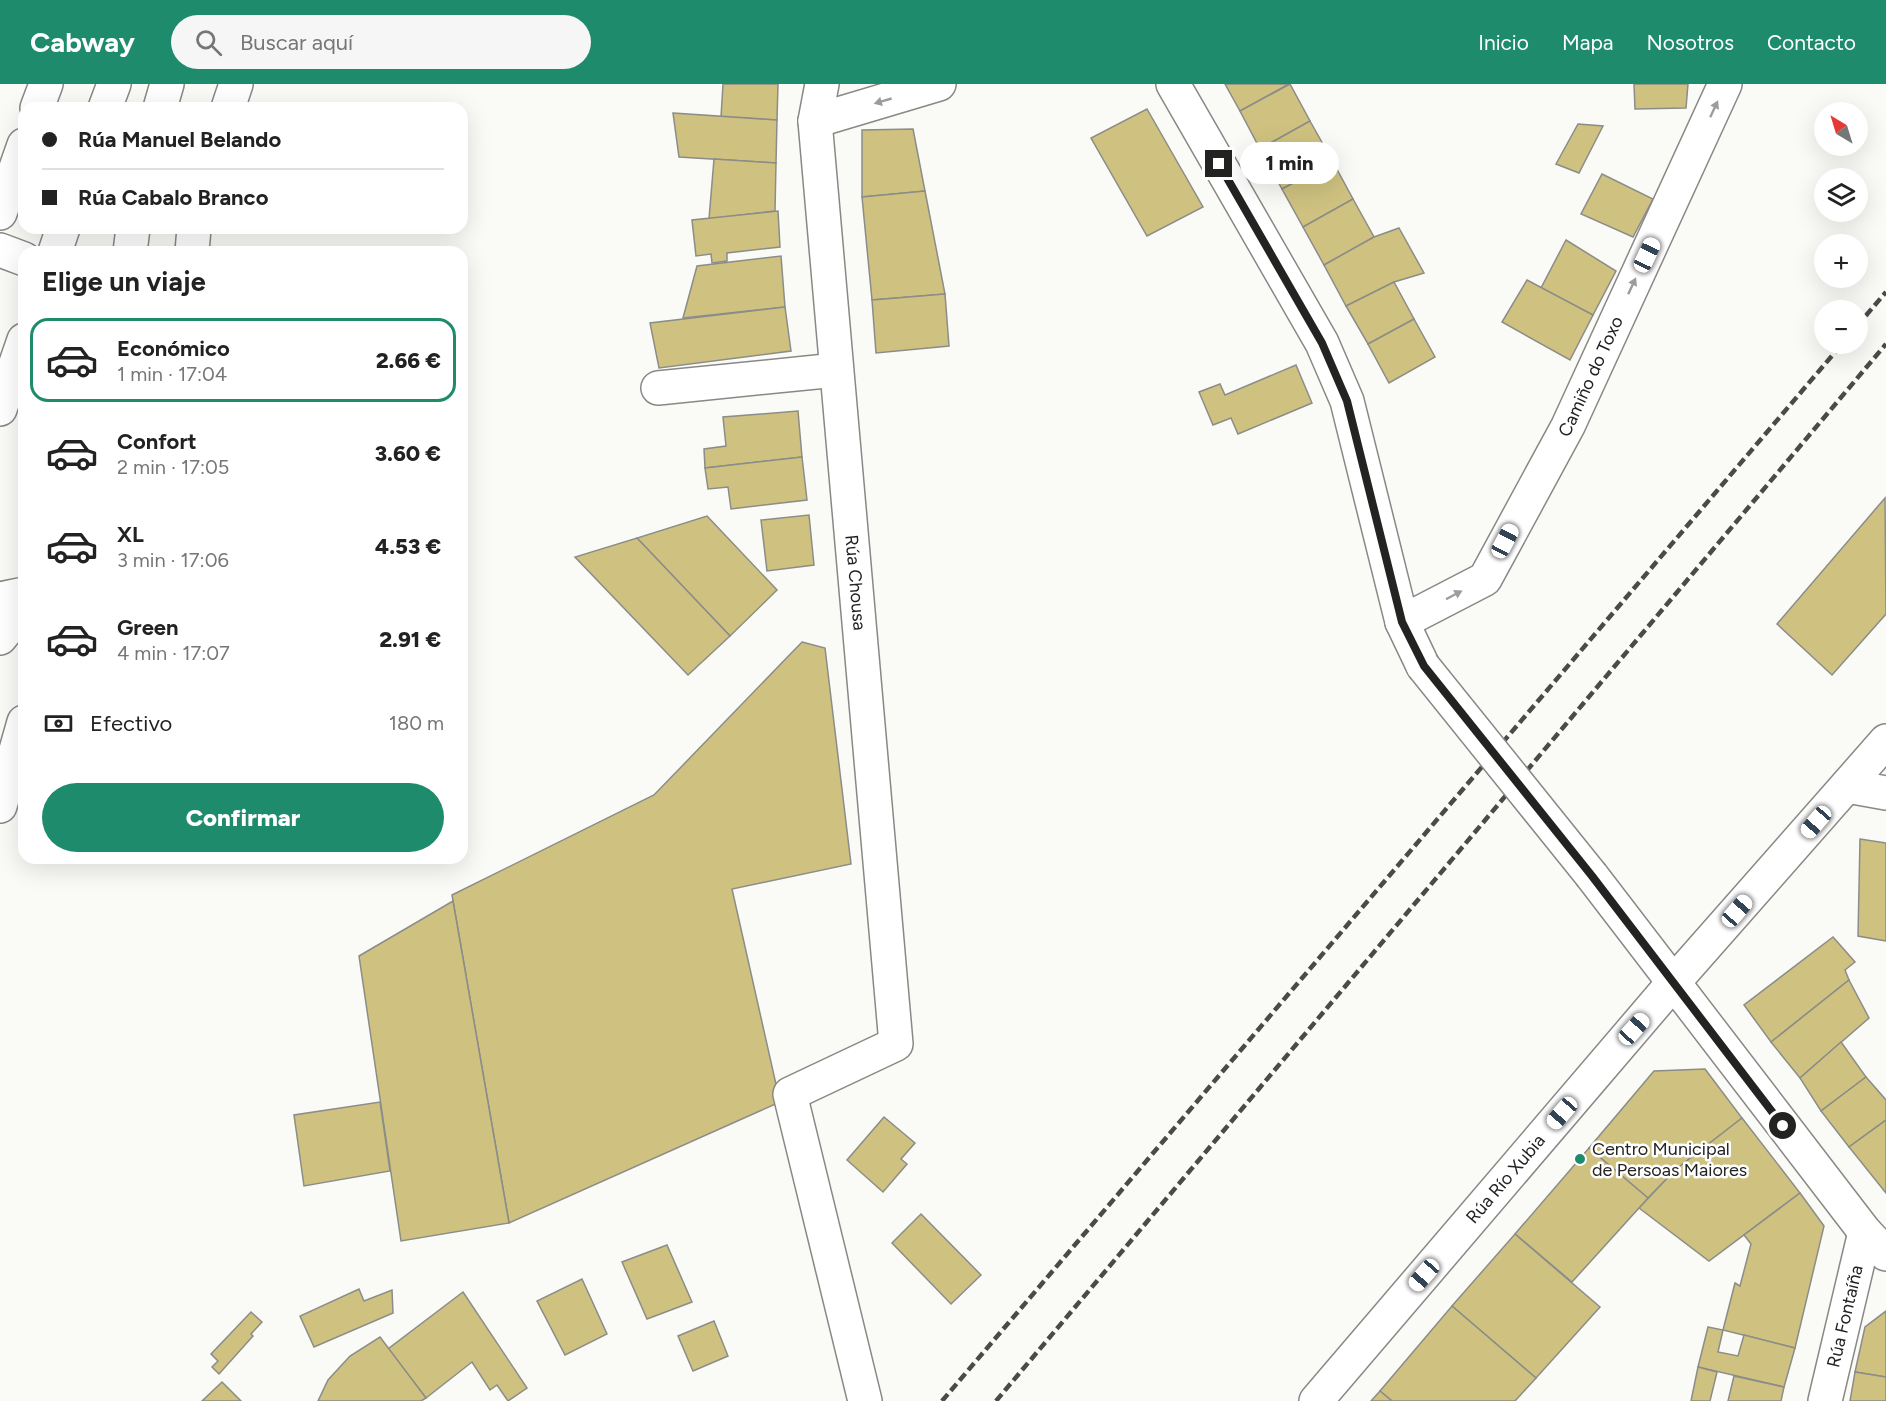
<!DOCTYPE html>
<html lang="es">
<meta charset="utf-8">
<style>
:root{--surface:#fff;--page:#f6f6f6;--text:#222;--muted:#767676;--line:#e0e0e0;--accent:#1e8c6c}
body{margin:0;font-family:Figtree,sans-serif;background:var(--page);color:var(--text);height:100vh;display:flex;flex-direction:column;font-size:22px;white-space:nowrap}
*{box-sizing:border-box;margin:0}
p{font-size:20px;color:var(--muted)}
.icon{flex:none;width:33px;height:33px;fill:none;stroke:currentColor;stroke-width:2;stroke-linecap:round;stroke-linejoin:round}
.map{position:relative;flex:1;overflow:hidden}
.sheet{position:absolute;left:18px;top:162px;width:450px;height:618px;display:flex;flex-direction:column;background:var(--surface);border-radius:18px;box-shadow:0 6px 24px #0002}
.sheet>*{flex:none}
.top-card{position:absolute;left:18px;top:18px;width:450px;height:132px;border-radius:18px;box-shadow:0 6px 24px #0002;display:grid;align-content:center;height:132px;padding:0 24px;background:var(--surface)}
.needle{width:39px;rotate:322deg}
.tools{position:absolute;left:1814px;top:18px;display:grid;gap:12px}
.tools a{display:grid;place-items:center;width:54px;height:54px;border-radius:50%;background:var(--surface);box-shadow:0 6px 24px #0002;font-size:30px}
.end{position:absolute;width:27px;height:27px;margin:-14px;border:8px solid #232322;background:#fff;box-shadow:0 0 0 3px #fff}
.from{border-radius:50%}
.bubble{position:absolute;height:42px;border-radius:21px;background:var(--surface);box-shadow:0 6px 24px #0002;font-size:20px;font-weight:800;line-height:42px;text-align:center}
.car{position:absolute;width:18px;height:36px;margin:-18px -9px;border-radius:8px;box-shadow:0 0 4px 2px #0007;background:linear-gradient(#fff 24%,#345 0 40%,#fff 0 76%,#345 0 86%,#fff 0)}
.top-card b{display:flex;align-items:center;gap:21px;height:57px;font-size:22px}
.top-card b+b{border-top:2px solid var(--line)}
.top-card i{width:15px;height:15px;background:var(--text)}
ul{padding:0;list-style:none}
li{display:flex;align-items:center;gap:18px;height:84px;margin:0 12px 9px;padding:0 12px;border:3px solid transparent;border-radius:18px}
li div{flex:1}
li b{display:block;font-size:22px}
li em{font-style:normal;font-weight:800}
li.selected{border-color:var(--accent)}
li>.icon{width:54px;height:54px;stroke-width:1.5}
h2{padding:0 24px;font-size:27px;line-height:72px}
.pay{display:flex;align-items:center;gap:15px;height:66px;padding:0 24px;font-size:22px}
.pay p{margin-inline-start:auto}
.cta{display:flex;gap:12px;margin-top:auto;padding:12px 24px}
.cta a{flex:1;height:69px;border-radius:36px;background:var(--accent);color:#fff;font-size:24px;font-weight:800;line-height:69px;text-align:center}
header{display:flex;align-items:center;gap:36px;box-sizing:border-box;height:84px;padding:0 30px;background:var(--accent);color:#fff}
header strong{font-size:28px}
nav{display:flex;gap:33px;margin-inline-start:auto;font-size:21px}
.search{width:420px;height:54px;background:var(--page);display:flex;align-items:center;gap:15px;box-sizing:border-box;padding:0 21px;border-radius:33px;color:var(--muted);font-size:22px}
.map>svg:first-child{display:block}
</style>
<header>
<strong>Cabway</strong>
<div class="search"><svg class="icon" aria-label="search" viewBox="0 0 24 24"><circle cx="10" cy="10" r="6"/><path d="M15 15l6 6"/></svg>Buscar aquí</div>
<nav><a>Inicio</a><a>Mapa</a><a>Nosotros</a><a>Contacto</a></nav>
</header>
<div class="map">
<svg width="1886" height="1317" viewBox="0 0 1886 1317">
<rect width="100%" height="100%" fill="#fafaf6"/>
<!-- building -->
<g fill="#cfc280" stroke="#8c8c88" stroke-width="1.5">
<path d="M 723,0 L 778,0 L 777,36 L 721,33 Z"/>
<path d="M 1225,0 L 1289,0 L 1240,27 Z"/>
<path d="M 1290,0 L 1310,37 L 1260,65 L 1240,27 Z"/>
<path d="M 1634,0 L 1688,0 L 1686,24 L 1635,25 Z"/>
<path d="M 1147,25 L 1203,123 L 1147,152 L 1091,54 Z"/>
<path d="M 673,29 L 777,36 L 776,79 L 679,73 Z"/>
<path d="M 1310,37 L 1333,78 L 1282,105 L 1260,65 Z"/>
<path d="M 1578,40 L 1603,42 L 1579,89 L 1556,80 Z"/>
<path d="M 913,45 L 925,107 L 862,113 L 862,46 Z"/>
<path d="M 714,75 L 776,79 L 775,127 L 709,135 Z"/>
<path d="M 1333,78 L 1353,115 L 1303,143 L 1282,105 Z"/>
<path d="M 1602,90 L 1653,115 L 1633,153 L 1581,130 Z"/>
<path d="M 925,107 L 945,210 L 872,216 L 862,113 Z"/>
<path d="M 1353,115 L 1374,153 L 1324,181 L 1303,143 Z"/>
<path d="M 778,127 L 780,163 L 727,169 L 727,177 L 712,179 L 711,170 L 696,172 L 692,136 Z"/>
<path d="M 1399,144 L 1424,189 L 1394,198 L 1346,222 L 1324,181 L 1374,153 Z"/>
<path d="M 1566,156 L 1616,187 L 1593,231 L 1541,204 Z"/>
<path d="M 781,172 L 785,223 L 683,234 L 697,182 Z"/>
<path d="M 1527,196 L 1593,231 L 1570,276 L 1502,238 Z"/>
<path d="M 1394,198 L 1414,235 L 1368,260 L 1346,222 Z"/>
<path d="M 945,210 L 949,262 L 876,269 L 872,216 Z"/>
<path d="M 785,223 L 791,267 L 659,284 L 650,239 Z"/>
<path d="M 1414,235 L 1435,273 L 1389,299 L 1368,260 Z"/>
<path d="M 1296,281 L 1312,319 L 1238,350 L 1231,334 L 1213,341 L 1199,308 L 1220,300 L 1225,311 Z"/>
<path d="M 798,327 L 802,373 L 705,384 L 704,365 L 726,362 L 723,333 Z"/>
<path d="M 802,373 L 807,416 L 731,425 L 728,403 L 708,405 L 705,384 Z"/>
<path d="M 1885,414 L 1886,530 L 1832,591 L 1777,540 Z"/>
<path d="M 809,431 L 814,481 L 767,487 L 761,436 Z"/>
<path d="M 707,432 L 777,506 L 730,552 L 637,454 Z"/>
<path d="M 637,454 L 730,552 L 688,591 L 575,473 Z"/>
<path d="M 802,558 L 825,564 L 851,780 L 732,805 L 780,1018 L 509,1139 L 452,811 L 654,711 Z"/>
<path d="M 1860,755 L 1886,759 L 1886,857 L 1858,852 Z"/>
<path d="M 453,817 L 509,1139 L 401,1157 L 359,872 Z"/>
<path d="M 1833,853 L 1855,878 L 1845,886 L 1849,896 L 1771,958 L 1744,921 Z"/>
<path d="M 1849,896 L 1869,934 L 1800,994 L 1771,958 Z"/>
<path d="M 1841,958 L 1866,993 L 1821,1027 L 1800,994 Z"/>
<path d="M 1705,985 L 1742,1034 L 1675,1086 L 1648,1114 L 1589,1064 L 1654,987 Z"/>
<path d="M 1866,993 L 1886,1016 L 1886,1036 L 1849,1063 L 1821,1027 Z"/>
<path d="M 380,1018 L 390,1087 L 304,1102 L 294,1031 Z"/>
<path d="M 884,1033 L 915,1059 L 901,1075 L 907,1080 L 883,1108 L 847,1076 Z"/>
<path d="M 1742,1034 L 1800,1109 L 1709,1177 L 1639,1124 L 1675,1086 Z"/>
<path d="M 1886,1036 L 1886,1109 L 1849,1063 Z"/>
<path d="M 1589,1064 L 1648,1114 L 1572,1198 L 1515,1150 Z"/>
<path d="M 1800,1109 L 1824,1142 L 1795,1264 L 1723,1246 L 1735,1199 L 1740,1202 L 1751,1160 L 1744,1151 Z"/>
<path d="M 921,1130 L 981,1191 L 951,1220 L 892,1159 Z"/>
<path d="M 1515,1150 L 1600,1223 L 1536,1294 L 1452,1222 Z"/>
<path d="M 667,1161 L 692,1218 L 647,1235 L 622,1178 Z"/>
<path d="M 582,1195 L 607,1250 L 565,1271 L 537,1217 Z"/>
<path d="M 359,1205 L 364,1217 L 392,1206 L 393,1229 L 314,1263 L 300,1232 Z"/>
<path d="M 463,1208 L 527,1304 L 508,1317 L 497,1301 L 490,1306 L 472,1278 L 426,1314 L 388,1265 Z"/>
<path d="M 1452,1222 L 1536,1294 L 1515,1317 L 1392,1317 L 1380,1307 Z"/>
<path d="M 1886,1227 L 1886,1293 L 1855,1288 L 1865,1243 Z"/>
<path d="M 251,1228 L 262,1238 L 251,1250 L 253,1252 L 219,1290 L 212,1283 L 218,1277 L 211,1270 Z"/>
<path d="M 714,1237 L 728,1272 L 693,1287 L 678,1252 Z"/>
<path d="M 1708,1243 L 1723,1246 L 1718,1268 L 1738,1272 L 1744,1251 L 1795,1264 L 1784,1303 L 1698,1283 Z"/>
<path d="M 380,1253 L 426,1314 L 421,1317 L 318,1317 L 328,1296 L 350,1272 Z"/>
<path d="M 1698,1283 L 1717,1288 L 1710,1317 L 1691,1317 Z"/>
<path d="M 1855,1288 L 1886,1293 L 1886,1317 L 1850,1317 Z"/>
<path d="M 1734,1292 L 1784,1303 L 1781,1317 L 1728,1317 Z"/>
<path d="M 222,1298 L 241,1317 L 202,1317 Z"/>
<path d="M 1380,1307 L 1392,1317 L 1371,1317 Z"/>
</g>
<g fill="none" stroke-linecap="round" stroke-linejoin="round">
<defs>
<g id="minor">
<path id="s1" d="M 822,0 L 815,37 L 896,960 L 790,1010 L 865,1317"/>
<path d="M 1173,0 L 1322,259 L 1347,317 L 1402,538 L 1423,582"/>
<path d="M 228,24 L 236,0"/>
<path d="M 815,37 L 939,0"/>
<path d="M 0,166 L 24,175"/>
<path d="M 192,168 L 194,144"/>
<path d="M 658,304 L 836,286"/>
<path d="M 0,515 L 24,510"/>
<path id="s2" d="M 1402,538 L 1485,495 L 1568,342 L 1725,0"/>
<path d="M 1847,702 L 1886,709"/>
<path d="M 0,722 L 24,638"/>
<path d="M 1592,792 L 1865,1148 L 1886,1170"/>
<path id="s3" d="M 1316,1317 L 1673,899 L 1886,657"/>
<path id="s4" d="M 1825,1317 L 1865,1148"/>
</g>
<g id="highway">
<path d="M 37,24 L 46,0"/>
<path d="M 105,24 L 114,0"/>
<path d="M 160,24 L 167,0"/>
<path d="M 0,129 L 24,61"/>
<path d="M 55,168 L 63,144"/>
<path d="M 130,168 L 133,144"/>
<path d="M 0,325 L 24,256"/>
<path d="M 0,554 L 24,525"/>
</g>
</defs>
<!-- minor casing -->
<use href="#minor" stroke="#898885" stroke-width="36"/>
<!-- highway casing -->
<use href="#highway" stroke="#898885" stroke-width="36"/>
<!-- minor -->
<use href="#minor" stroke="#fff" stroke-width="33"/>
<!-- highway -->
<use href="#highway" stroke="#fff" stroke-width="33"/>
<!-- rail -->
<g stroke="#4a4a49" stroke-width="4.5" stroke-dasharray="9 4.5" stroke-linecap="butt">
<path d="M 1857,242 L 1886,208"/>
<path d="M 942,1317 L 1842,260"/>
<path d="M 996,1317 L 1886,260"/>
</g>
<defs>
<path id="minor-bridge" d="M 1423,582 L 1592,792"/>
</defs>
<!-- minor-bridge casing -->
<use href="#minor-bridge" stroke="#898885" stroke-width="36" stroke-linecap="butt"/>
<!-- minor-bridge -->
<use href="#minor-bridge" stroke="#fff" stroke-width="33"/>
</g>
<!-- one-way arrows -->
<defs><path id="oneway-solid" d="M-6-.8H1V-3.2L6.5 0L1 3.2V.8H-6Z" transform="scale(1.5)"/></defs>
<g fill="#9c9c9c">
<use href="#oneway-solid" transform="translate(883 17) rotate(164)"/>
<use href="#oneway-solid" transform="translate(1714 25) rotate(-65)"/>
<use href="#oneway-solid" transform="translate(1632 202) rotate(-65)"/>
<use href="#oneway-solid" transform="translate(1454 511) rotate(-28)"/>
</g>
<g fill="none" stroke-linecap="round" stroke-linejoin="round">
<!-- route -->
<path stroke="#232322" stroke-width="8" d="M 1219,80 L 1322,259 L 1347,317 L 1402,538 L 1424,582 L 1592,792 L 1783,1042"/>
</g>
<!-- markers -->
<circle fill="#1e8c6c" stroke="#fff" stroke-width="2" cx="1580" cy="1075" r="6"/>
<g text-anchor="middle" dominant-baseline="central" stroke-width="5" stroke-linejoin="round" paint-order="stroke">
<!-- street labels -->
<g font-size="18" fill="#232322" stroke="#fff">
<text stroke="none"><textPath href="#s2" startOffset="322">Camiño do Toxo</textPath></text>
<text stroke="none"><textPath href="#s1" startOffset="501">Rúa Chousa</textPath></text>
<text stroke="none"><textPath href="#s3" startOffset="292">Rúa Río Xubia</textPath></text>
<text stroke="none"><textPath href="#s4" startOffset="87">Rúa Fontaíña</textPath></text>
</g>
<!-- poi labels -->
<g font-size="18" fill="#232322" stroke="#fff" text-anchor="start">
<text x="1592" y="1065">Centro Municipal<tspan x="1592" dy="21">de Persoas Maiores</tspan></text>
</g>
</g>
</svg>
<div class="tools">
<a><svg class="needle" viewBox="-14 -14 28 28"><path d="M0-13l5 13h-10z" fill="#e53935"/><path d="M0 13l5-13h-10z" fill="#767676"/></svg></a>
<a><svg class="icon" aria-label="layers" viewBox="0 0 24 24"><path d="M12 4l9 5-9 5-9-5zM3 14l9 5 9-5"/></svg></a>
<a>+</a>
<a>−</a>
</div>
<i class="end from" style="left:1783px;top:1042px"></i>
<i class="end" style="left:1219px;top:80px"></i>
<div class="bubble" style="left:1240px;top:58px;width:99px">1 min</div>
<i class="car" style="left:1647px;top:171px;rotate:25deg"></i>
<i class="car" style="left:1505px;top:457px;rotate:28deg"></i>
<i class="car" style="left:1816px;top:738px;rotate:221deg"></i>
<i class="car" style="left:1737px;top:827px;rotate:41deg"></i>
<i class="car" style="left:1634px;top:945px;rotate:42deg"></i>
<i class="car" style="left:1562px;top:1029px;rotate:221deg"></i>
<i class="car" style="left:1424px;top:1191px;rotate:221deg"></i>
<div class="top-card">
<b><i class="from"></i>Rúa Manuel Belando</b>
<b><i></i>Rúa Cabalo Branco</b>
</div>
<section class="sheet">
<h2>Elige un viaje</h2>
<ul>
<li class="selected"><svg class="icon" aria-label="car" viewBox="0 0 24 24"><path d="M5 17H2v-5l4-1 3-4h7l3 4 3 1v5h-3M9 17h6M6 11h13"/><circle cx="7" cy="17" r="2"/><circle cx="17" cy="17" r="2"/></svg><div><b>Económico</b><p>1 min · 17:04</p></div><em>2.66 €</em></li>
<li><svg class="icon" aria-label="car" viewBox="0 0 24 24"><path d="M5 17H2v-5l4-1 3-4h7l3 4 3 1v5h-3M9 17h6M6 11h13"/><circle cx="7" cy="17" r="2"/><circle cx="17" cy="17" r="2"/></svg><div><b>Confort</b><p>2 min · 17:05</p></div><em>3.60 €</em></li>
<li><svg class="icon" aria-label="car" viewBox="0 0 24 24"><path d="M5 17H2v-5l4-1 3-4h7l3 4 3 1v5h-3M9 17h6M6 11h13"/><circle cx="7" cy="17" r="2"/><circle cx="17" cy="17" r="2"/></svg><div><b>XL</b><p>3 min · 17:06</p></div><em>4.53 €</em></li>
<li><svg class="icon" aria-label="car" viewBox="0 0 24 24"><path d="M5 17H2v-5l4-1 3-4h7l3 4 3 1v5h-3M9 17h6M6 11h13"/><circle cx="7" cy="17" r="2"/><circle cx="17" cy="17" r="2"/></svg><div><b>Green</b><p>4 min · 17:07</p></div><em>2.91 €</em></li>
</ul>
<div class="pay"><svg class="icon" aria-label="cash" viewBox="0 0 24 24"><path d="M3 7h18v10H3z"/><circle cx="12" cy="12" r="2"/></svg>Efectivo<p>180 m</p></div>
<div class="cta"><a>Confirmar</a></div>
</section>
</div>
